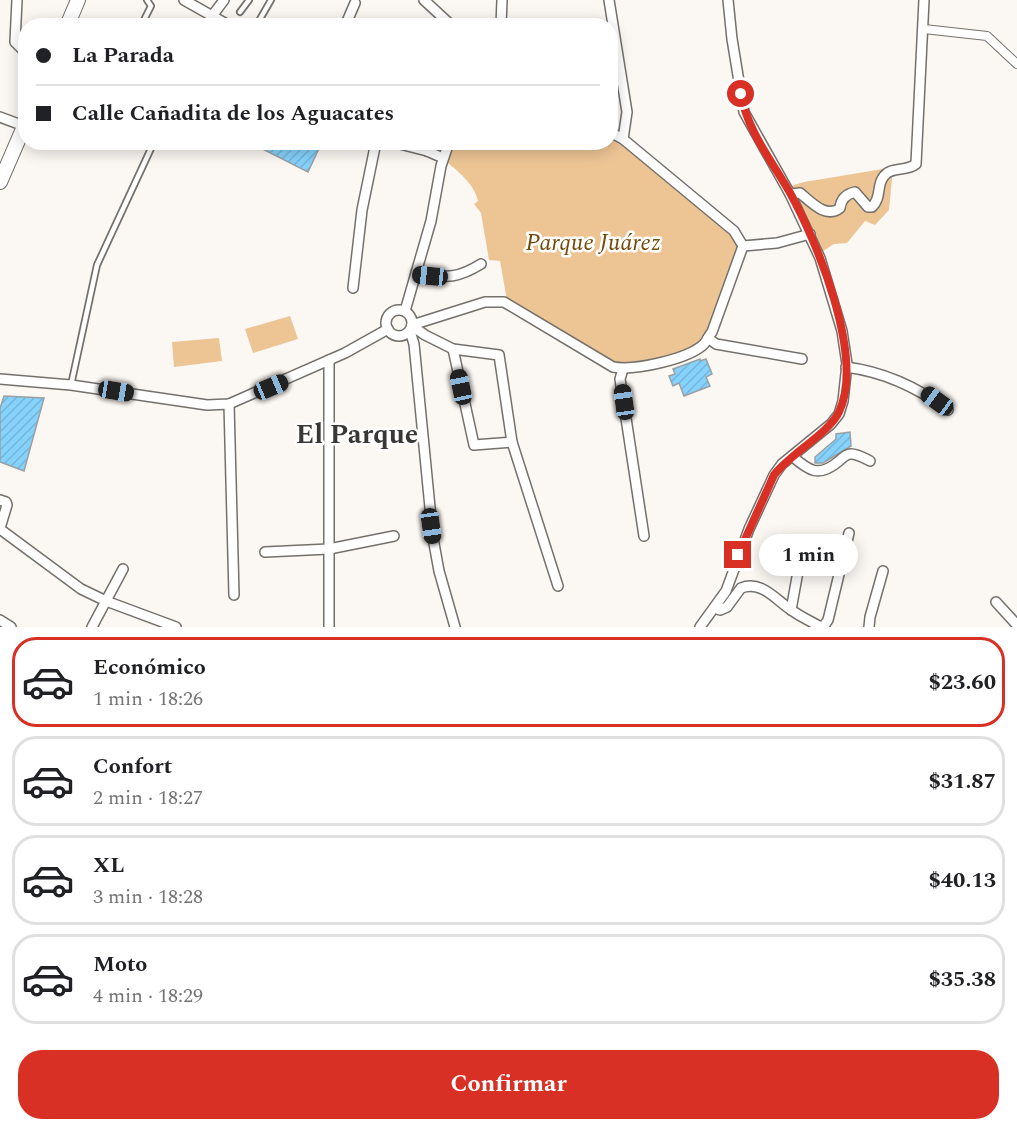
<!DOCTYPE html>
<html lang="es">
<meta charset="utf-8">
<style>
:root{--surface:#fff;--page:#f6f6f6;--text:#202124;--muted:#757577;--line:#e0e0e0;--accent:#d93025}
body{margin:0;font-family:Spectral,serif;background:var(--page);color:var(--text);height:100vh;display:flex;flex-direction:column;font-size:22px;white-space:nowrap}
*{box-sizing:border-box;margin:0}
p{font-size:20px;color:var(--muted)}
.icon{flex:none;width:33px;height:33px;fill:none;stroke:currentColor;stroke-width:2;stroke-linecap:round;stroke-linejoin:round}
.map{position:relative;height:627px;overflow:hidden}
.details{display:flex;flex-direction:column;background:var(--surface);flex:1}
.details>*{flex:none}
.hud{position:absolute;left:18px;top:18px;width:600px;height:132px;border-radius:24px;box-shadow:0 3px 15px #0003;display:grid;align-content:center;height:132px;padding:0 18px;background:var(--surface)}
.end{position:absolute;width:27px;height:27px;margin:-14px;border:8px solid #d93025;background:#fff;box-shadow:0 0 0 3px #fff}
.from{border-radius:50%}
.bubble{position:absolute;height:42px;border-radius:21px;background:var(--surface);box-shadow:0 3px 15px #0003;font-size:20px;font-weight:700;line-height:42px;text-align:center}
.car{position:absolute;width:18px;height:36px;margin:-18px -9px;border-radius:8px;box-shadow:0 0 4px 2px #0007;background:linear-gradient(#222 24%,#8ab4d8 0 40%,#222 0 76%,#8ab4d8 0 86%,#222 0)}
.hud b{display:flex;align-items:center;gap:21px;height:57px;font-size:22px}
.hud b+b{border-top:2px solid var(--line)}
.hud i{width:15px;height:15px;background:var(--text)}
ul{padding:10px 0 0;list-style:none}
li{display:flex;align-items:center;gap:18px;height:90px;margin:0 12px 9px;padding:0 6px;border:3px solid var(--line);border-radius:24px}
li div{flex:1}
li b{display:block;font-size:22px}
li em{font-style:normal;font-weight:700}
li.current{border-color:var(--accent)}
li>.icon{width:54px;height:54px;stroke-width:1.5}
.cta{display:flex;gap:12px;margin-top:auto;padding:12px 18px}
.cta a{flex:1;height:69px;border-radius:24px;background:var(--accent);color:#fff;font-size:24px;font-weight:700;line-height:69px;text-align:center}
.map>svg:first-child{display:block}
</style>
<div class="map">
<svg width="1017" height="627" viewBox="0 0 1017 627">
<defs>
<pattern id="building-hatch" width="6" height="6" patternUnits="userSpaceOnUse" patternTransform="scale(1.5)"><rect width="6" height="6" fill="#85d2fd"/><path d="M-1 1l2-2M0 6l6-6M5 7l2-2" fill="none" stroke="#74b5d9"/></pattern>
</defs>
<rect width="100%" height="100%" fill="#fbf7f3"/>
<!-- park -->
<g fill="#edc595">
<path d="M 611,136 L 729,230 L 737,238 L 739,249 L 707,335 L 695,347 L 661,359 L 615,366 L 507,300 L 500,261 L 489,260 L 481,213 L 474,204 L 478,201 C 474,183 458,172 446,161 L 452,143 L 610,142 Z"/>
<path d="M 889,168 L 892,178 L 889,210 L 875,225 L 865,221 L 847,243 L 834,244 L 820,253 L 784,188 L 804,182 Z"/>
<path d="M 290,316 L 298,339 L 253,353 L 245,329 Z"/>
<path d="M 219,338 L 222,361 L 174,367 L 172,342 Z"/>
</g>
<!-- building -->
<g fill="url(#building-hatch)" stroke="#9ba0a3" stroke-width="1.5">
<path d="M 249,142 L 322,142 L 308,172 Z"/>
<path d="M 700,359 L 700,361 L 706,359 L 712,374 L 706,377 L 710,386 L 684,396 L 679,383 L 673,386 L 669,376 L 675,374 L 673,369 Z"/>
<path d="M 4,396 L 44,398 L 24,471 L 0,462 L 0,408 Z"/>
<path d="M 850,432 L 851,446 L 823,463 L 815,463 L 815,457 L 836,439 L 836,434 Z"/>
</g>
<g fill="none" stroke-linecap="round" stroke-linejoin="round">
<defs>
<g id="service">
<path d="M 240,12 L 249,0"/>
<path d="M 141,26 L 151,6 L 147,0"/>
<path d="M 256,26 L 271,0"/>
<path d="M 71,385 L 97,265 L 154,142"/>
</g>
<path id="pedestrian" d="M 924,29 L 987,36 L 1017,64"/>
<g id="minor">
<path d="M 17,0 L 15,42 L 26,53"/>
<path d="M 184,0 L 230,26"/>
<path d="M 424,0 L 452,26"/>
<path d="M 609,0 L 627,112 L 623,139"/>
<path d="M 212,16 L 224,0"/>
<path d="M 345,26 L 355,3"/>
<path d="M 501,26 L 502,0"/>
<path d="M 0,117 L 24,126"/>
<path d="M 610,132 L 623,139 L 734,231 L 743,246"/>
<path d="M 392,142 L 427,151"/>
<path d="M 423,142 L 427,151 L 443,158"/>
<path d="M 790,194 L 800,193 C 811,202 826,219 840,208 C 841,199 846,194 855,192 L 868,207 L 872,207 C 882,198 876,185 884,176 C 892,166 906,172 916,164 L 924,0"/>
<path d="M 743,246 L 777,243 L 810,234"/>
<path d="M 417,274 C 446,277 455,280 481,264"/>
<path d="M 353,288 L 362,210 L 376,142"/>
<circle cx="399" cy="323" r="13"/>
<path d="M 405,311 L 431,221 L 441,166 L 449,142"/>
<path d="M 412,325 L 485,302 L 504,302 L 613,367 C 634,371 689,359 704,344 C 707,341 709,335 712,332 L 743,246"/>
<path d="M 412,326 L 425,335 L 453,349 L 499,355 L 512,442 L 558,586"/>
<path d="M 410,331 L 414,344 L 433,538 L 439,571 L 455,627"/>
<path d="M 708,338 L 716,344 L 802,359"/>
<path d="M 453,349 L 474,445 L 512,442"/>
<path d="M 329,360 L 329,627"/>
<path d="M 846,367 C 885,372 917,387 948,410"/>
<path d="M 623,369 L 620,379 L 644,536"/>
<path d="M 0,379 L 71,385 L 207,405 L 229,404 L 345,353 L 388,329"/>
<path d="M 229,404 L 234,595"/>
<path d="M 792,456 C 809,471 819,478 839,461 C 842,458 846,454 851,454 C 858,454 864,458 870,461"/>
<path d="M 0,500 L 6,502 L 7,505 L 0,528"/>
<path d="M 0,529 L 81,589 L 106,601 L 176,627"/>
<path d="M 265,552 L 329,549 L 394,536"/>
<path d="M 996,602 L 1017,625"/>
<path d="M 715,608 L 720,610 L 727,607 L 741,588 C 761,580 775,599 790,609 C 799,616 810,621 819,626 L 824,626 L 828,620 L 849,533"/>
<path d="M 791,610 L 803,544"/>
<path d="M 0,620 L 11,627"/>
<path d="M 92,627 L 123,569"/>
<path d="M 700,627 L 726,591 L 749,529 L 774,475 L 782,464 L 831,424 L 839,414 L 843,401 L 847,364 L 842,331 L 820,258 L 790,194 L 744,112 L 732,39 L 728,0"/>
<path d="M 869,627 L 870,617 L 883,571"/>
</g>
<g id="secondary">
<path d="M 67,26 L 78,0"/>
<path d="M 0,182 L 26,122"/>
</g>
</defs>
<!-- service casing -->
<use href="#service" stroke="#74716d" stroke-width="8"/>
<!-- pedestrian casing -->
<use href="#pedestrian" stroke="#74716d" stroke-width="10"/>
<!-- minor casing -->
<use href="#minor" stroke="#74716d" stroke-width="12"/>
<!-- secondary casing -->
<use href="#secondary" stroke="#74716d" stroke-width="16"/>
<!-- service -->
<use href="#service" stroke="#fff" stroke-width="4.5"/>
<!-- pedestrian -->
<use href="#pedestrian" stroke="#fff" stroke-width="8"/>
<!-- minor -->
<use href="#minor" stroke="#fff" stroke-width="9"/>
<!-- secondary -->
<use href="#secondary" stroke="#fff" stroke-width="14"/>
</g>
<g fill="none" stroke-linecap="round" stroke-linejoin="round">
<!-- route -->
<path stroke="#d93025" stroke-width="8" d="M 738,555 L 774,475 C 790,454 829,433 839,412 C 865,357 817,241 789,191 C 771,160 747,130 741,94"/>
</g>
<g text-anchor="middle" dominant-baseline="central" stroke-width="5" stroke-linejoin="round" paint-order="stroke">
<!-- park labels -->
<g font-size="24" font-style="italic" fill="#734b0b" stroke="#fff">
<text x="593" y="243">Parque Juárez</text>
</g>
<!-- quarter labels -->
<g font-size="27" font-weight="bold" fill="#3a3837" stroke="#fff">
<text x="357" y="435">El Parque</text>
</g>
</g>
</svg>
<i class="end from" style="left:741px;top:94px"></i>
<i class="end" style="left:738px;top:555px"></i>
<div class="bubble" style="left:759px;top:534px;width:99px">1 min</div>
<i class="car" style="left:430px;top:276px;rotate:276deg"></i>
<i class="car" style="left:271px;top:387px;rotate:67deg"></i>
<i class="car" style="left:461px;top:387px;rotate:348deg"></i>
<i class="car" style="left:116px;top:391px;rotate:99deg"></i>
<i class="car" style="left:937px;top:401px;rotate:306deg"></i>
<i class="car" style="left:624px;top:402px;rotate:352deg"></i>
<i class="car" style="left:431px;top:526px;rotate:172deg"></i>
<div class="hud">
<b><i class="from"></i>La Parada</b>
<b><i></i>Calle Cañadita de los Aguacates</b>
</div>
</div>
<section class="details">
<ul>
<li class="current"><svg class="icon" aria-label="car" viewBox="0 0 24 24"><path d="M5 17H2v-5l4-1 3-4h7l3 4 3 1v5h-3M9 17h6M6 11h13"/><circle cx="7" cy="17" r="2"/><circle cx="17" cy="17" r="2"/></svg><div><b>Económico</b><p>1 min · 18:26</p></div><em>$23.60</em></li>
<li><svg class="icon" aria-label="car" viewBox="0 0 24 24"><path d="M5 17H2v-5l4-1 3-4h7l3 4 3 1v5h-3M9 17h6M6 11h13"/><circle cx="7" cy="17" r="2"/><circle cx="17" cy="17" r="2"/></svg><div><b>Confort</b><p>2 min · 18:27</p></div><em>$31.87</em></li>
<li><svg class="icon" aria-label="car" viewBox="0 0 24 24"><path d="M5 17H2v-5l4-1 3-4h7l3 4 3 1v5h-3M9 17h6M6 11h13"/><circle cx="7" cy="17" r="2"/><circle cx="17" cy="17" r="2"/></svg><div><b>XL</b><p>3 min · 18:28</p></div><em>$40.13</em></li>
<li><svg class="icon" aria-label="car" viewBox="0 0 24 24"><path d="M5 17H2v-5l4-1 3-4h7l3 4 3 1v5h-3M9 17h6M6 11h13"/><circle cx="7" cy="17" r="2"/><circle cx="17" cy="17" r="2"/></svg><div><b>Moto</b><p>4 min · 18:29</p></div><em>$35.38</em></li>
</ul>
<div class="cta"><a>Confirmar</a></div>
</section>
